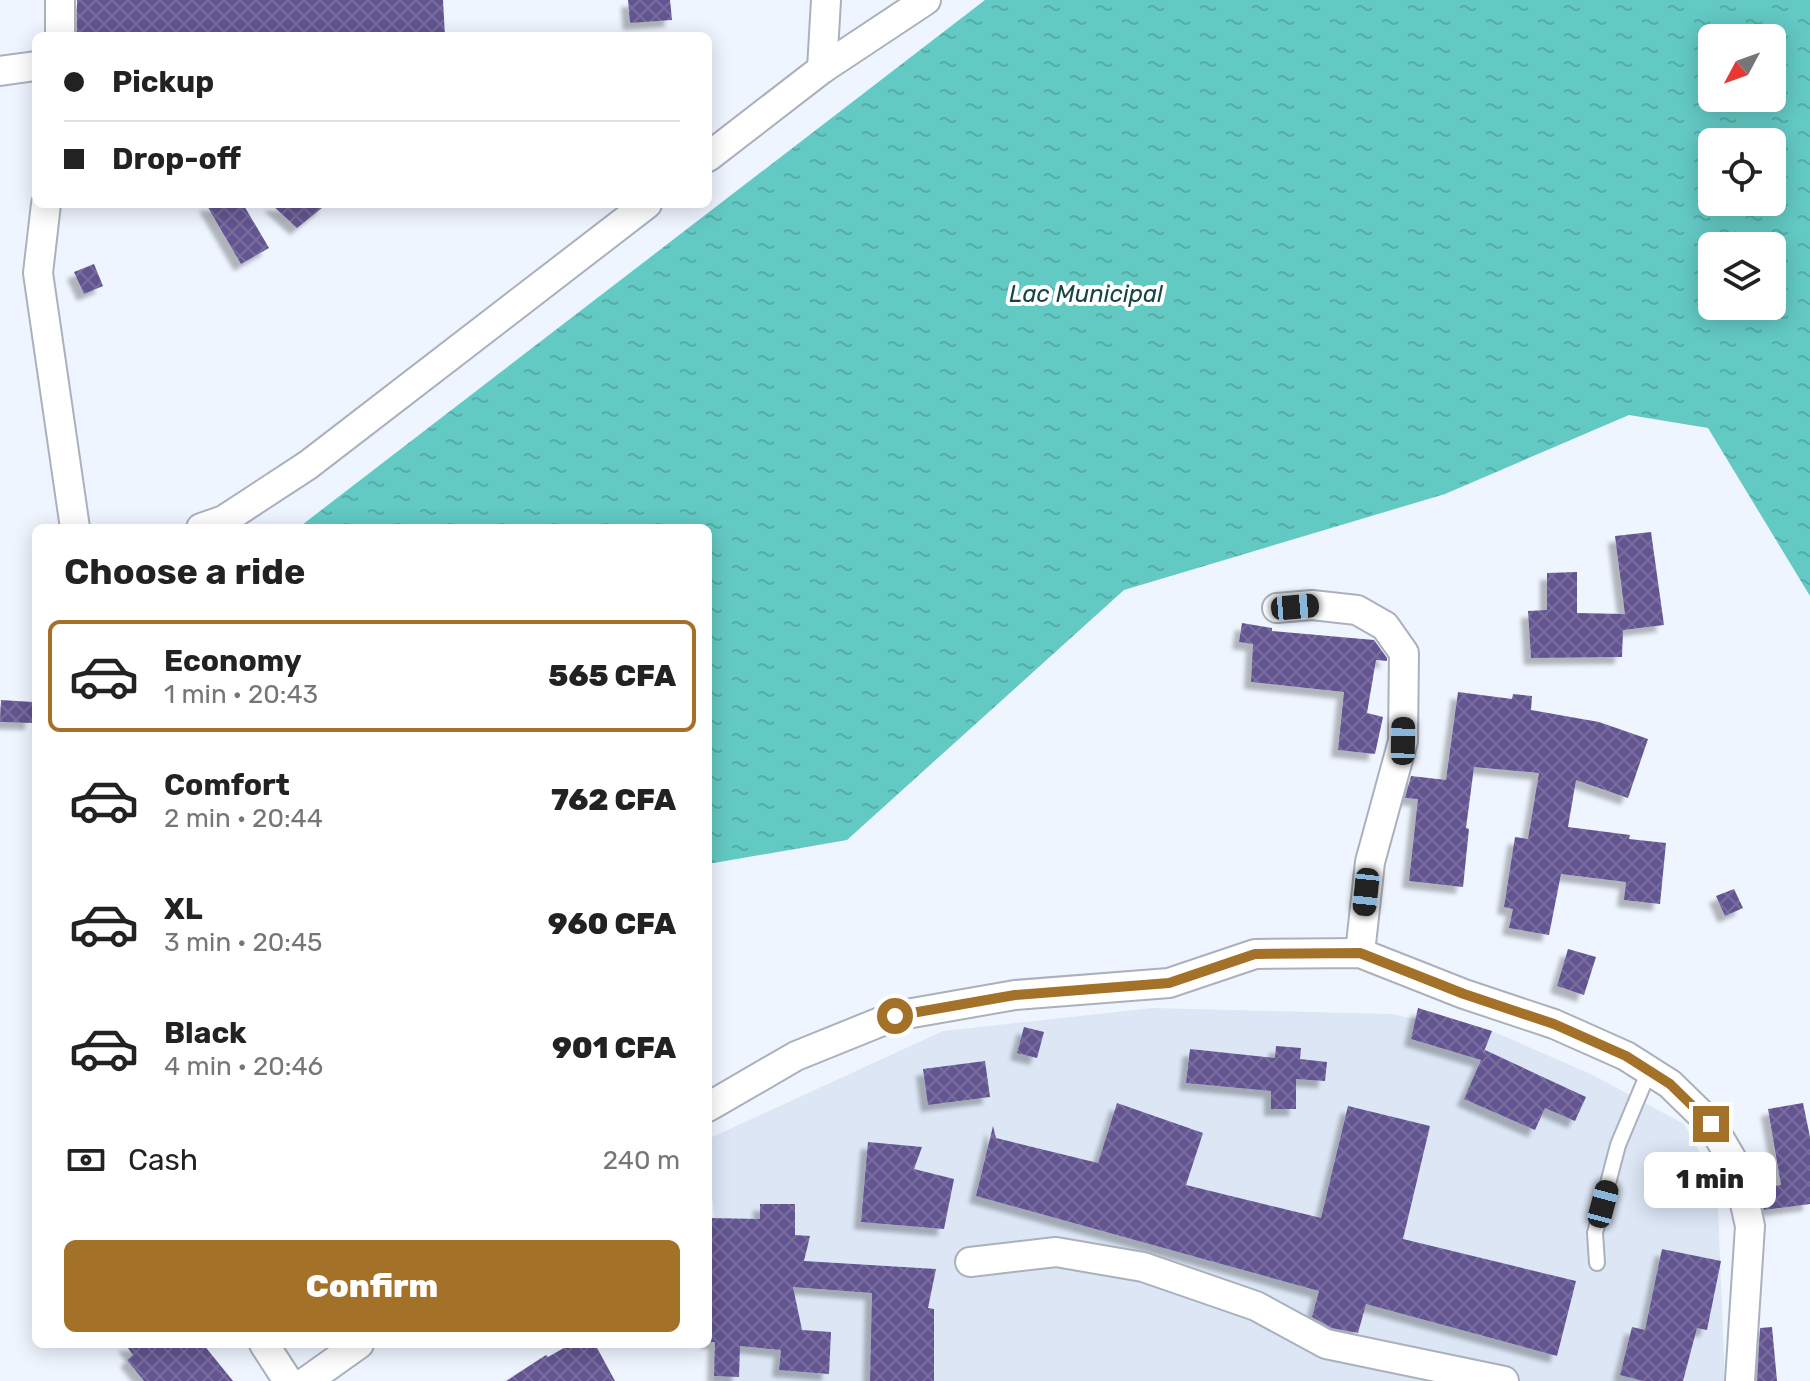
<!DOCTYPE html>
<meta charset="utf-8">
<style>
:root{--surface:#fff;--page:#f2f2f2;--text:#222;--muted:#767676;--line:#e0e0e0;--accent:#a47128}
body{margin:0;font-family:Rubik,sans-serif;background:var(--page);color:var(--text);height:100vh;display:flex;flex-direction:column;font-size:30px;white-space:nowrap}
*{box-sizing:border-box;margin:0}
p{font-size:26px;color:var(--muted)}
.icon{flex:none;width:44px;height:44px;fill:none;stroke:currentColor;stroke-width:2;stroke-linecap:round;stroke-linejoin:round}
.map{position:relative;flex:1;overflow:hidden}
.side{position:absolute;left:32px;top:524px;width:680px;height:824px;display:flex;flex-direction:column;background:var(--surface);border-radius:12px;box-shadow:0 4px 20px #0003}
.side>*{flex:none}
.banner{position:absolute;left:32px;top:32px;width:680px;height:176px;border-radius:12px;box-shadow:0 4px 20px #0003;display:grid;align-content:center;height:176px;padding:0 32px;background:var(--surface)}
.needle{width:52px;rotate:229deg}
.fabs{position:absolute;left:1698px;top:24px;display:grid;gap:16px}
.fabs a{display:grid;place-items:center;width:88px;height:88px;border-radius:12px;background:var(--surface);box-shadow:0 4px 20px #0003;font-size:40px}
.end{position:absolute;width:36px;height:36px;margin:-18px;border:10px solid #a47128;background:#fff;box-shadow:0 0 0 4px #fff}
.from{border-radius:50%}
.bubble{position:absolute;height:56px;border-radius:12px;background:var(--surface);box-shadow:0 4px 20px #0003;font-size:26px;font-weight:800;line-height:56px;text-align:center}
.car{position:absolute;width:24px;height:48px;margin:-24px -12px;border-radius:10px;box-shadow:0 0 6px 2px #0007;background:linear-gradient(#222 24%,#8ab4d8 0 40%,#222 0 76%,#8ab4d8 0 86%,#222 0)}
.banner b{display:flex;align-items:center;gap:28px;height:76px;font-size:30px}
.banner b+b{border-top:2px solid var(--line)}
.banner i{width:20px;height:20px;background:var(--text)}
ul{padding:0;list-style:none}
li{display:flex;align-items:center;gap:24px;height:112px;margin:0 16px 12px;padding:0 16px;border:4px solid transparent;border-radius:12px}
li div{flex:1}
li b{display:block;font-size:30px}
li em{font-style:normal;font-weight:800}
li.active{border-color:var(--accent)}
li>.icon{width:72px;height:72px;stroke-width:1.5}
h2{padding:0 32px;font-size:36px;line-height:96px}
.pay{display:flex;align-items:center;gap:20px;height:88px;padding:0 32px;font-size:30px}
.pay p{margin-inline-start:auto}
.primary-button{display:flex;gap:16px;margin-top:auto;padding:16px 32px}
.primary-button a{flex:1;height:92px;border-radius:12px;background:var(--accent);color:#fff;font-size:32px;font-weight:800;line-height:92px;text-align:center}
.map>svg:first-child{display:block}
</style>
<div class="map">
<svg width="1810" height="1381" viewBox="0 0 1810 1381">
<defs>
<pattern id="water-ripples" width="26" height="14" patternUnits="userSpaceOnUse" patternTransform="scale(2)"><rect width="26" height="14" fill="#63c9c3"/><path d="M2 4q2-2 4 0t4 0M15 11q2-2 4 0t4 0" fill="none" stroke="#56aca8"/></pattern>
<pattern id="building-cross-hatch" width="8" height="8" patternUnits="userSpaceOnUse" patternTransform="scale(2)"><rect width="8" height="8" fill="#625491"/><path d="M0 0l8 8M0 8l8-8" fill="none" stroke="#796e9c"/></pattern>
<filter id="shadow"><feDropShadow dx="-7" dy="7" stdDeviation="2" flood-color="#0004"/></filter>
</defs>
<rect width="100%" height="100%" fill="#eff5ff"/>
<!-- built -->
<path fill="#dce6f5" d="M 1153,1008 L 1392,1014 L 1414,1019 L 1418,1008 L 1492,1031 L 1591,1074 L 1684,1124 L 1717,1183 L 1725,1381 L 714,1381 L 715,1218 L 708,1165 L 708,1139 L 943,1031 Z"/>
<!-- water -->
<path fill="url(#water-ripples)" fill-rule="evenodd" d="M 985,0 L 1810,0 L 1810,596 L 1708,428 L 1629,415 L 1445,494 L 1124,590 L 847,840 L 708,864 L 708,528 L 298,528 ZM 1712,38 L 1772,38 L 1772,98 L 1712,98 ZM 1712,142 L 1772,142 L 1772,202 L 1712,202 ZM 1712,246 L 1772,246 L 1772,306 L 1712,306 Z"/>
<!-- building -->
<g fill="url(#building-cross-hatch)" filter="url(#shadow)">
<path d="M 77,0 L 443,0 L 445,36 L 77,36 Z"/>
<path d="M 628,0 L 670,0 L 672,20 L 630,23 Z"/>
<path d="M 206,204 L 243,204 L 269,248 L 241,264 Z"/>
<path d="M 271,204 L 327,204 L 297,228 Z"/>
<path d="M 94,264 L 103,286 L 84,294 L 74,272 Z"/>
<path d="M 1651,532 L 1664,625 L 1623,630 L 1622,657 L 1531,658 L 1528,611 L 1547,610 L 1547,573 L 1577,572 L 1577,613 L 1625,614 L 1615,536 Z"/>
<path d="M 1242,623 L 1272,628 L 1272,631 L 1374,640 L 1387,658 L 1387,661 L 1376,660 L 1367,713 L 1383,717 L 1375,754 L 1338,750 L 1344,692 L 1251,682 L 1253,644 L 1239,642 Z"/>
<path d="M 1458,692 L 1512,699 L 1513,694 L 1532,696 L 1531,710 L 1599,722 L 1648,739 L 1628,798 L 1576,780 L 1568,827 L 1630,835 L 1629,839 L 1666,843 L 1660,904 L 1624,900 L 1626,882 L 1561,874 L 1549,935 L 1509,928 L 1513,909 L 1504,907 L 1515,837 L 1528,839 L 1539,773 L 1474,767 L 1466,828 L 1469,829 L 1463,887 L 1409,881 L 1418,799 L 1405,798 L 1411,776 L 1446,780 Z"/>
<path d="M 1,700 L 33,702 L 32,723 L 0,722 Z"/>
<path d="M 1734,889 L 1743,908 L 1725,916 L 1716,896 Z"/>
<path d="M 1568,949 L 1596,957 L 1584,995 L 1557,986 Z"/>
<path d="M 1418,1008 L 1492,1031 L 1483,1054 L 1485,1050 L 1586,1097 L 1575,1121 L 1545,1108 L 1535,1130 L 1464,1099 L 1481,1060 L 1411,1039 Z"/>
<path d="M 1024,1027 L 1044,1032 L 1037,1058 L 1017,1053 Z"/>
<path d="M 1276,1046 L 1301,1048 L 1300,1059 L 1327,1062 L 1325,1081 L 1296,1079 L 1296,1109 L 1271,1109 L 1271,1091 L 1186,1083 L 1190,1049 L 1275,1058 Z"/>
<path d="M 985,1061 L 990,1097 L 928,1105 L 923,1069 Z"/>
<path d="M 1117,1103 L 1203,1133 L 1186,1185 L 1321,1218 L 1348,1106 L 1430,1126 L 1403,1239 L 1576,1281 L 1557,1356 L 1366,1304 L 1358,1333 L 1332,1328 L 1312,1317 L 1319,1291 L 976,1196 L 993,1126 L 996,1138 L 1098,1163 Z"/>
<path d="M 1803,1103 L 1810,1137 L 1810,1204 L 1764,1210 L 1759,1188 L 1781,1185 L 1768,1109 Z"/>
<path d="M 868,1142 L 922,1147 L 914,1169 L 954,1179 L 944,1229 L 861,1222 Z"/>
<path d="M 760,1204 L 795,1204 L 795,1235 L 810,1236 L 804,1261 L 936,1269 L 928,1308 L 934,1309 L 934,1381 L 870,1381 L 872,1293 L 793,1287 L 802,1330 L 831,1332 L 829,1374 L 779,1370 L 781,1350 L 740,1346 L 739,1377 L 714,1376 L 715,1342 L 708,1342 L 708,1218 L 760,1219 Z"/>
<path d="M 1662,1249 L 1721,1261 L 1707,1330 L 1697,1328 L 1683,1381 L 1643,1381 L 1620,1375 L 1632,1327 L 1645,1330 Z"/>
<path d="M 1772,1327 L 1777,1381 L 1757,1381 L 1760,1328 Z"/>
<path d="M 125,1344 L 203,1344 L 233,1381 L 144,1381 L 127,1360 L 133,1355 Z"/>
<path d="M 571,1344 L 595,1344 L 615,1381 L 506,1381 L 546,1355 L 548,1357 Z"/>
</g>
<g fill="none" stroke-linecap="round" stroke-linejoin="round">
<defs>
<path id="service" d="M 1597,1263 L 1595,1233 L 1618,1145 L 1649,1071"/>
<g id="minor">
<path d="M 60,0 L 60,36"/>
<path d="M 822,69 L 826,0"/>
<path d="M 0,71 L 36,66"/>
<path d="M 708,157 L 822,69 L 926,0"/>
<path d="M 46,204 L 38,273 L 75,528"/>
<path d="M 201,528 L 224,520 L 308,465 L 647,204"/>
<path d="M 1277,608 L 1312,605 L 1357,610 L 1385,626 L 1404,653 L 1403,741 L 1370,862 L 1360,953"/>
<path d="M 708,1107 L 796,1056 L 895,1016 L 1015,995 L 1169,983 L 1255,954 L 1360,953 L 1464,994 L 1554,1024 L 1626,1056 L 1670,1084 L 1711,1124 L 1737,1168 L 1750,1226 L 1740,1381"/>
<path d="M 970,1262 L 1056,1252 L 1143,1267 L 1256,1306 L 1326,1344 L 1504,1381"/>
<path d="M 264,1344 L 288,1381"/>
<path d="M 307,1381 L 359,1344"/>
</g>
</defs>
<!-- service casing -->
<use href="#service" stroke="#aab1bd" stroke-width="18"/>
<!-- minor casing -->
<use href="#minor" stroke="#aab1bd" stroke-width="32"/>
<!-- service -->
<use href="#service" stroke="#fff" stroke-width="14"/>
<!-- minor -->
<use href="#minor" stroke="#fff" stroke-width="28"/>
</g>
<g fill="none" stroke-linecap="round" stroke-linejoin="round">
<!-- route -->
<path stroke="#a47128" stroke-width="10" d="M 895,1016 L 1015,995 L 1169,983 L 1255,954 L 1360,953 L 1464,994 L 1554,1024 L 1626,1056 L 1670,1084 L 1711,1124"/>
</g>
<g text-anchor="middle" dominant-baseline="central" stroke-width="8" stroke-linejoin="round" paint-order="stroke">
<!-- water labels -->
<g font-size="24" font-style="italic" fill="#164542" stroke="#fff">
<text x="1086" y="294">Lac Municipal</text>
</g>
</g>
</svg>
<div class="fabs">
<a><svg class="needle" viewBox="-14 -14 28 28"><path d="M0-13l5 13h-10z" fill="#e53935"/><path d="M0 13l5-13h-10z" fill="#767676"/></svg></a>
<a><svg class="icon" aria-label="locate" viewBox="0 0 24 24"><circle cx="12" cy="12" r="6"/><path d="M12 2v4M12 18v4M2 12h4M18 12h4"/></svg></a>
<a><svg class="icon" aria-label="layers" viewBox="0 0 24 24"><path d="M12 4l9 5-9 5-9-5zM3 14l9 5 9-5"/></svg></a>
</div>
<i class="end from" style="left:895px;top:1016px"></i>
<i class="end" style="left:1711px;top:1124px"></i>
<div class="bubble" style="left:1644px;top:1152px;width:132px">1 min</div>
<i class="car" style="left:1295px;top:607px;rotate:85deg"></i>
<i class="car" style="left:1403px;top:741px;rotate:1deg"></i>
<i class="car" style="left:1366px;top:892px;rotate:186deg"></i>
<i class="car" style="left:1603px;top:1204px;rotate:15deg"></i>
<div class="banner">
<b><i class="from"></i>Pickup</b>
<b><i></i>Drop-off</b>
</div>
<section class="side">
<h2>Choose a ride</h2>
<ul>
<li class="active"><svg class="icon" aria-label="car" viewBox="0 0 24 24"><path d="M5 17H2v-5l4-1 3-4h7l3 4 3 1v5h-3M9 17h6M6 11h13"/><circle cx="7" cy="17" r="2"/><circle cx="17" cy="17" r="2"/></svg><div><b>Economy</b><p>1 min · 20:43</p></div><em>565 CFA</em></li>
<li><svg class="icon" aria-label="car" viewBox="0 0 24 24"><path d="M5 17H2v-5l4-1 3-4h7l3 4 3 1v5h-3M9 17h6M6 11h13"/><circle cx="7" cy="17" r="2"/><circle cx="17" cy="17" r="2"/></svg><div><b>Comfort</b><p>2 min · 20:44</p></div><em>762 CFA</em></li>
<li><svg class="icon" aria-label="car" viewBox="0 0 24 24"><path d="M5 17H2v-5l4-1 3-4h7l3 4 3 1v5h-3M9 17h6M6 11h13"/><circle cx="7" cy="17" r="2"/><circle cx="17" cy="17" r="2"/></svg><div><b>XL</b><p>3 min · 20:45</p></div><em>960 CFA</em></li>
<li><svg class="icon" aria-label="car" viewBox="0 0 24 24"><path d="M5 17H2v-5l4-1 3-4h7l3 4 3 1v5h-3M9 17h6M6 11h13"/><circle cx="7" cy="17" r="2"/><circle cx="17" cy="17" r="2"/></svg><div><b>Black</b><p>4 min · 20:46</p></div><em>901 CFA</em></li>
</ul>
<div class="pay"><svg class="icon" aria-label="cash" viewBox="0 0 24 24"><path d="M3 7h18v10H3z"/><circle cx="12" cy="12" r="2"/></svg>Cash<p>240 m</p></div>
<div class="primary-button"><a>Confirm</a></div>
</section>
</div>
